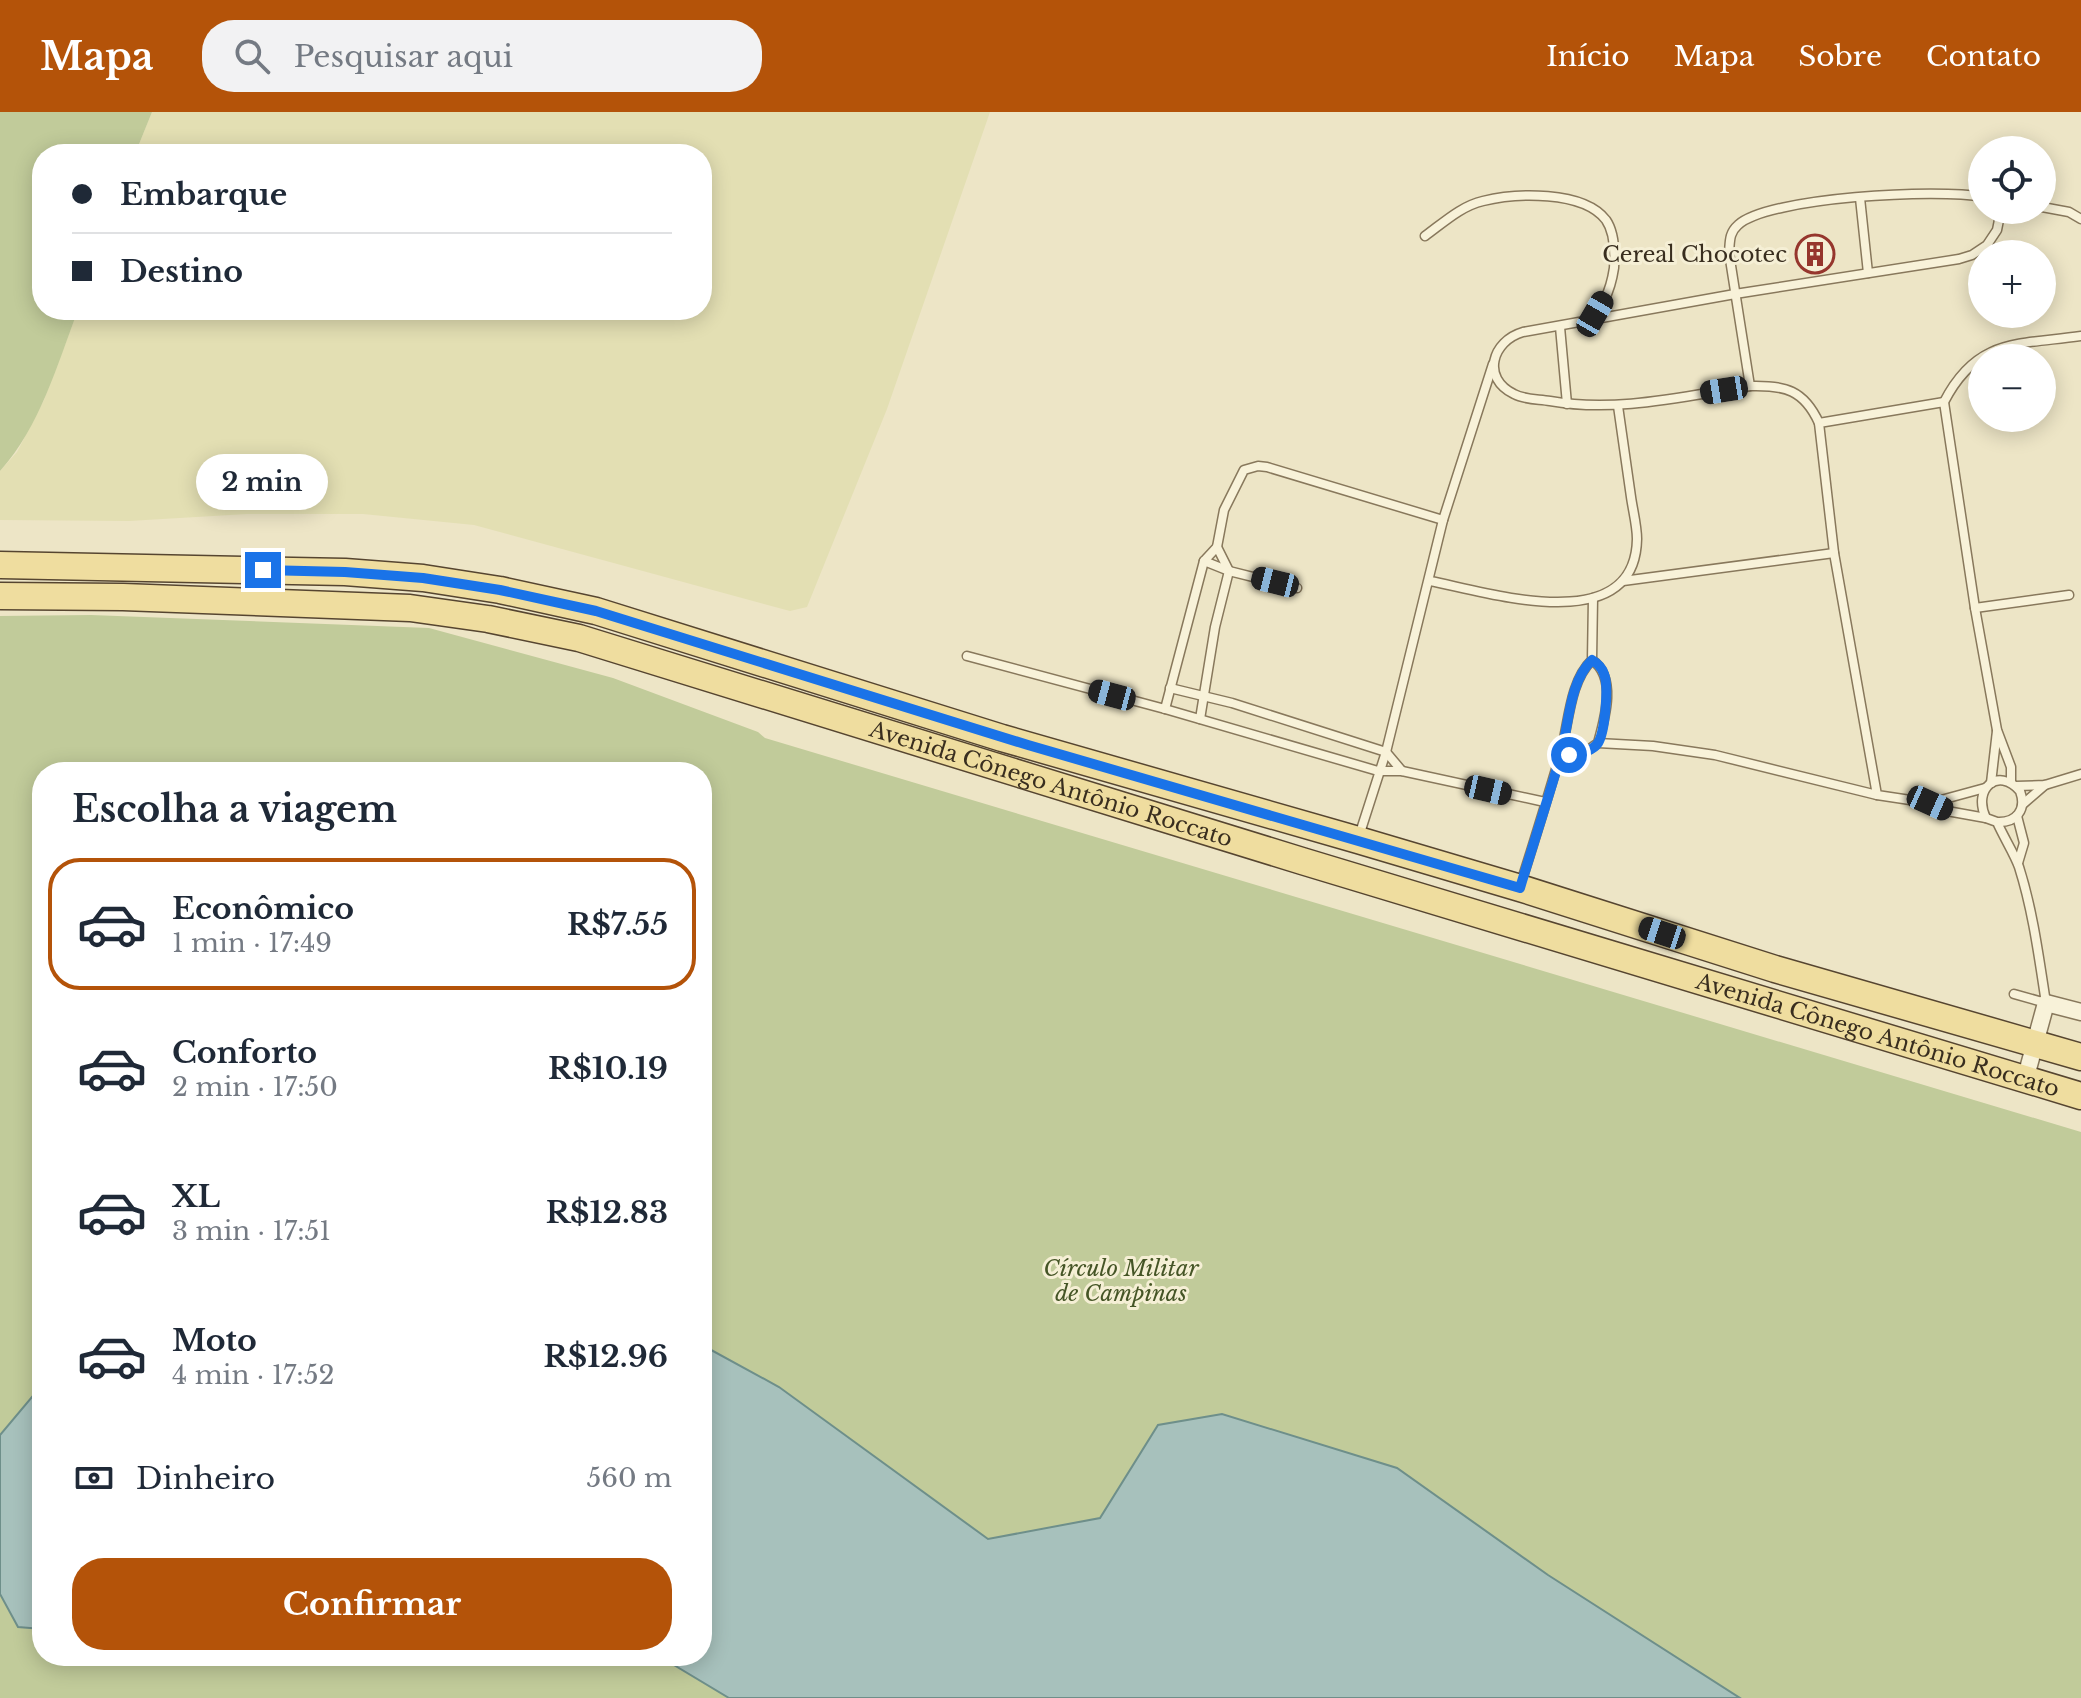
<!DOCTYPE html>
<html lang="pt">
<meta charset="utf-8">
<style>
:root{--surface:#fff;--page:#f2f2f3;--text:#1f2937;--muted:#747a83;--line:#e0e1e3;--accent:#b45309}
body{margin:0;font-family:"Libre Baskerville",serif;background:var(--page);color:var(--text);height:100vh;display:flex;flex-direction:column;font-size:30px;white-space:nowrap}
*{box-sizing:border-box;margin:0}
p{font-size:26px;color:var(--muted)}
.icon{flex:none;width:44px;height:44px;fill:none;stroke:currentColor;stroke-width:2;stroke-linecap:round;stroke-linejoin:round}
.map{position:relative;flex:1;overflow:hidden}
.drawer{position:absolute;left:32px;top:650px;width:680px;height:904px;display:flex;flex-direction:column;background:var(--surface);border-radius:32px;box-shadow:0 4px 20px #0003}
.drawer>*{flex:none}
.banner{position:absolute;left:32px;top:32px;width:680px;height:176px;border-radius:32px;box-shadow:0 4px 20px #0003;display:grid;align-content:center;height:176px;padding:0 40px;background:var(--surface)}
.controls{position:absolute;left:1968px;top:24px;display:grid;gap:16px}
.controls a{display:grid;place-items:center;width:88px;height:88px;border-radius:50%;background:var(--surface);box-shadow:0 4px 20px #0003;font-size:40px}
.end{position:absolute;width:36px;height:36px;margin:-18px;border:10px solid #1a73e8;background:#fff;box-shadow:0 0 0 4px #fff}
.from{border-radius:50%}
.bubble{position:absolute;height:56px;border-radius:28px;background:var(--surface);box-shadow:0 4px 20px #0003;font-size:26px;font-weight:700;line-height:56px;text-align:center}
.car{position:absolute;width:24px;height:48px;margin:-24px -12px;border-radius:10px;box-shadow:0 0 6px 2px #0007;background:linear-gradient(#222 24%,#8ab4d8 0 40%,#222 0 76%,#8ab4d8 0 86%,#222 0)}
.banner b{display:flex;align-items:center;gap:28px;height:76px;font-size:30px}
.banner b+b{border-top:2px solid var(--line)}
.banner i{width:20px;height:20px;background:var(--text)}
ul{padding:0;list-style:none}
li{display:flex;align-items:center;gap:24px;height:132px;margin:0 16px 12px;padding:0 24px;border:4px solid transparent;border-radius:32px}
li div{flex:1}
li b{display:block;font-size:30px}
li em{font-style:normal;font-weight:700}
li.on{border-color:var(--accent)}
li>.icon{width:72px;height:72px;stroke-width:1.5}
h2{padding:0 40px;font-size:36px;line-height:96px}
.pay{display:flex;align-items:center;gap:20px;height:88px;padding:0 40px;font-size:30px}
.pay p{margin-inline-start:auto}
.button{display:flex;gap:16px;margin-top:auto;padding:16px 40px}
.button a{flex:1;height:92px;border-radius:32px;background:var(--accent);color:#fff;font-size:32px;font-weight:700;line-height:92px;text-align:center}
header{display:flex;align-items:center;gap:48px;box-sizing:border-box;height:112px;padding:0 40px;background:var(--accent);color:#fff}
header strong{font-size:38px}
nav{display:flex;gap:44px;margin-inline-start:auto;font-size:28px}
.search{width:560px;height:72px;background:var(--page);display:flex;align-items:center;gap:20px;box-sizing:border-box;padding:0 28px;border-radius:32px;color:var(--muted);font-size:30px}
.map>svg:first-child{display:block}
</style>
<header>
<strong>Mapa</strong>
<div class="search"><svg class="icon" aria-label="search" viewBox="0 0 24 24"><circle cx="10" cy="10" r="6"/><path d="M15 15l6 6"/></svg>Pesquisar aqui</div>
<nav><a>Início</a><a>Mapa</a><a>Sobre</a><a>Contato</a></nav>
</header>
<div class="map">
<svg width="2081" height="1586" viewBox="0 0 2081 1586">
<rect width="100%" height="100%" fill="#ede5c6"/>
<!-- farmland -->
<path fill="#e3dfb3" d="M 152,0 L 990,0 L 887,297 L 807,495 L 790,499 L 474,413 L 363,402 L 247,402 L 129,409 L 0,408 L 0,359 L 17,340 L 44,288 L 78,198 L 702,198 L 702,42 L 135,42 Z"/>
<!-- green -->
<g fill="#c1cb9a" fill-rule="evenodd">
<path d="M 0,0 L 152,0 L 135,42 L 42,42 L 42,198 L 78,198 C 57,253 40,315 0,359 Z"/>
<path d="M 91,503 L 429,516 L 613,566 L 758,620 L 765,626 L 2081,1020 L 2081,1586 L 0,1586 L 0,504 ZM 42,660 L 702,660 L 702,1544 L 42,1544 Z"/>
</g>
<!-- water -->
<g fill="#a7c1bc" stroke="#6e8f8a" stroke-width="2">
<path d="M 702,1233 L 779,1275 L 988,1427 L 1100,1406 L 1158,1313 L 1222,1302 L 1397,1356 L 1548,1463 L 1740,1586 L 729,1586 L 659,1544 L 702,1544 Z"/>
<path d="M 42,1273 L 42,1517 L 18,1515 L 0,1482 L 0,1323 Z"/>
</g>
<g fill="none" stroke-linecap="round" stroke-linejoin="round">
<defs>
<g id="lane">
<path d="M 1860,86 L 1868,161"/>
<path d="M 2042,95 L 2069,100 L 2081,107"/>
<path d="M 1425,124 C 1443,111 1461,94 1483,89 C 1515,81 1583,78 1606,108 C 1615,121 1615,141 1614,156 C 1611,176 1603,197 1587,209"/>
<path d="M 1560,215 L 1567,292"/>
<path d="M 1750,274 L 1729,141 C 1730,129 1729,121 1738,113 C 1768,85 1940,76 1982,85"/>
<path d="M 1944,290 C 1977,226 2017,233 2081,224"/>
<path d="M 1819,311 C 1804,278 1785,273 1750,274 C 1684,284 1617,301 1550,289 C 1538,287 1525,288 1514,282 C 1481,266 1492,229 1523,220 L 1735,182 L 1959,147 L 1972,143 L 1987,133 L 1997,118 L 2001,98"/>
<path d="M 1204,449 L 1229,459 L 1297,476"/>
<path d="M 1430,469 C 1487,480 1635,528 1637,427 C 1637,414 1633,399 1631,385 C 1627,355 1622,324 1618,294"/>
<path d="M 1623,469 L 1834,441"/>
<path d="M 1975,496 L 2069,483"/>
<path d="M 967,544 L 1165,597 L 1378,659 L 1402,659 L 1545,690"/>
<path d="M 1170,576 L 1232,591 L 1386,640 L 1402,659"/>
<path d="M 1165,597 L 1204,449 L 1217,435 L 1224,398 L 1244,358 L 1258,354 L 1267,355 L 1443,408"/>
<path d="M 1200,607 L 1215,515 L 1229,459 L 1217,435"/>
<path d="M 1598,631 L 1653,634 L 1715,643 L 1877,683"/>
<path d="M 1560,644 L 1588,638 L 1598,631 C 1605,606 1617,565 1592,548"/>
<path d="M 1991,671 L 1997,619"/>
<path d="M 2016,674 L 2045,673 L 2081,662"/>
<path d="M 1930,691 L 1985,676"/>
<path d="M 2023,692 L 2045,673"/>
<path d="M 2017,704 L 2024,731 L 2018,751"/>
<path d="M 1986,706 L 1947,699 L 1930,691 L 1877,683 L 1834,441 L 1819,311 L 1944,290 L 1975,496 L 1997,618 L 2011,655 L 2011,670"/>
<path d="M 1997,710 C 2016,711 2027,698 2020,679 C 1998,654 1972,677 1986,706 L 1997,710 C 2003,724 2015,743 2019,755 C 2033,799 2039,846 2046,891 L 2014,882"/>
<path d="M 1359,724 L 1386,640 L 1443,408 L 1493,252"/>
<path d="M 1521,771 C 1534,730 1547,688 1559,647 C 1569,616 1568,571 1592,548 L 1593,486"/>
</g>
<path id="street" d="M 2025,968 L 2046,891 L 2081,900"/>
<g id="primary">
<path d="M 0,453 L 345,460 L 423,466 L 500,478 L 596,499 L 1002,626 L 1358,728 L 1520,776 L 1775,857 L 2081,945"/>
<path id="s1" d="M 0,484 L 123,485 L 410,496 L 488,507 L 579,526 L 1302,749 L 2081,984"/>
</g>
</defs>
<!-- lane casing -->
<use href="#lane" stroke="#88785c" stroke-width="11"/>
<!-- street casing -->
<use href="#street" stroke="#88785c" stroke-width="19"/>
<!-- primary casing -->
<use href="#primary" stroke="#564530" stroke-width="29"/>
<!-- lane -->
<use href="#lane" stroke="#f8f2d9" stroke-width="8"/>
<!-- street -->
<use href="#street" stroke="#f8f2d9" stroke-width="16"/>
<!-- primary -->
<use href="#primary" stroke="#efdd9f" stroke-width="26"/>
</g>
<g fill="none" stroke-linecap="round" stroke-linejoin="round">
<!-- route -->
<path stroke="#1a73e8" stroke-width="10" d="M 263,458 L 345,460 L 423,466 L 500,478 L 596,499 L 1028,633 L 1520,776 C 1533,733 1547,690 1560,646 C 1569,616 1568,571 1592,548 C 1597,551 1602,555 1604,562 C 1609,574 1605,620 1598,631 C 1592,640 1579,641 1569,643"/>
</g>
<!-- icons -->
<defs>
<symbol id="building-ring" viewBox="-11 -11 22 22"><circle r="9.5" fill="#f5efd5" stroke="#96362d" stroke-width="1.5"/><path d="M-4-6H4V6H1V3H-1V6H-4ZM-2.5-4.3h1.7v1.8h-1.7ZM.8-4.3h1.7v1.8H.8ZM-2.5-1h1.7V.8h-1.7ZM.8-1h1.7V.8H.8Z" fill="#96362d"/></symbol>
</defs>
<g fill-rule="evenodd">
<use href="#building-ring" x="1793" y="120" width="44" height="44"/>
</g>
<g text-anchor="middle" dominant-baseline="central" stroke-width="6" stroke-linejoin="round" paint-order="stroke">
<!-- poi labels -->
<g font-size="22" fill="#392e1f" stroke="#f5efd5" text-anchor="end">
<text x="1787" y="142">Cereal Chocotec</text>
</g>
<!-- street labels -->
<g font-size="22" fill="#392e1f" stroke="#f5efd5">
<text stroke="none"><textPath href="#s1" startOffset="1076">Avenida Cônego Antônio Roccato</textPath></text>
<text stroke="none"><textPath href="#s1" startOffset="1940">Avenida Cônego Antônio Roccato</textPath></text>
</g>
<!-- park labels -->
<g font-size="22" font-style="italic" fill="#455526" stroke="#f5efd5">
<text x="1121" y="1156">Círculo Militar<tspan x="1121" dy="25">de Campinas</tspan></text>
</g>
</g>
</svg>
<div class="controls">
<a><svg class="icon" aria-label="locate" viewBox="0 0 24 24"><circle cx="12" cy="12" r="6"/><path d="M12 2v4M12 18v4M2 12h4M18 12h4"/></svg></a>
<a>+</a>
<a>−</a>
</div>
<i class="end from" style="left:1569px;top:643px"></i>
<i class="end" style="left:263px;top:458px"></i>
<div class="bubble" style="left:196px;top:342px;width:132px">2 min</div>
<i class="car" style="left:1595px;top:202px;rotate:30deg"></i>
<i class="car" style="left:1724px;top:278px;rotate:261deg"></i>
<i class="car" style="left:1275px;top:470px;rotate:284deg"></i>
<i class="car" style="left:1112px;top:583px;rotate:285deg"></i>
<i class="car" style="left:1488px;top:678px;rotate:103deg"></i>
<i class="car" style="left:1930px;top:691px;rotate:114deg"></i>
<i class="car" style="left:1662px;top:821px;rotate:288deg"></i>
<div class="banner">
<b><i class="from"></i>Embarque</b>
<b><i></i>Destino</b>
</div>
<section class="drawer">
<h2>Escolha a viagem</h2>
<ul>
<li class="on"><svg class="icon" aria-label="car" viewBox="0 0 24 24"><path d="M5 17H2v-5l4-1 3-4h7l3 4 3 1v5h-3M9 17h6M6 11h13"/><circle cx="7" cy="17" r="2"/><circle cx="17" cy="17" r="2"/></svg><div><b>Econômico</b><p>1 min · 17:49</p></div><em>R$7.55</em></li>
<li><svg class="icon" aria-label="car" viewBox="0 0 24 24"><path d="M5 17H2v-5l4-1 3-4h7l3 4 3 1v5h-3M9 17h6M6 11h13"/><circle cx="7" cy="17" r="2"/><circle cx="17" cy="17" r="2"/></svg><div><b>Conforto</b><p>2 min · 17:50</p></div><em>R$10.19</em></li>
<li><svg class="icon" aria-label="car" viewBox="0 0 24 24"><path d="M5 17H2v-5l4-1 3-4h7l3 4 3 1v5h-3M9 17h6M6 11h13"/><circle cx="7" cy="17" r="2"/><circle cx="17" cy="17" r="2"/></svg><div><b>XL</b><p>3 min · 17:51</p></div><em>R$12.83</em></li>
<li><svg class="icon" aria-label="car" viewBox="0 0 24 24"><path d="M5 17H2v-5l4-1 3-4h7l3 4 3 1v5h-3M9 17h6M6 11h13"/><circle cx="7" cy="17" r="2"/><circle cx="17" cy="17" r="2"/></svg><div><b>Moto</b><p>4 min · 17:52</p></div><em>R$12.96</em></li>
</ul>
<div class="pay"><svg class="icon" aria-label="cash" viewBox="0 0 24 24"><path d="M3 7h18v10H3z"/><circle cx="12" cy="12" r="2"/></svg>Dinheiro<p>560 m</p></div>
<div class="button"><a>Confirmar</a></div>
</section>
</div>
